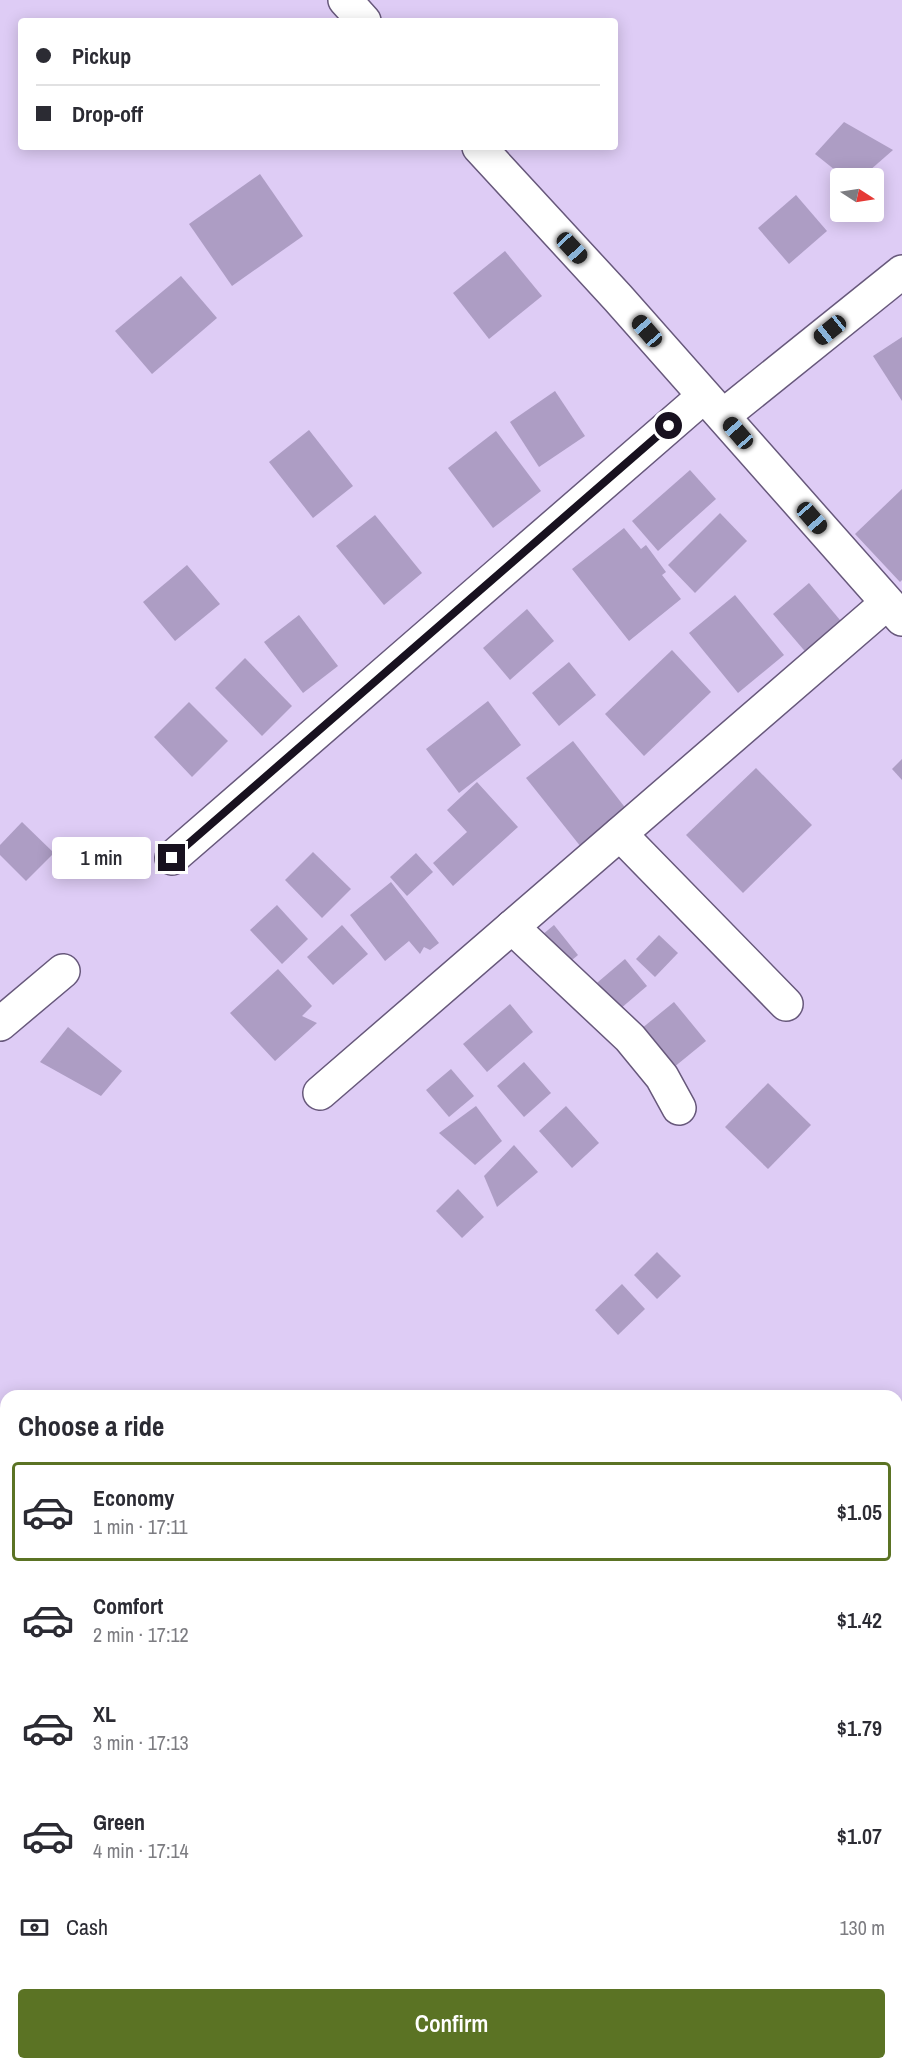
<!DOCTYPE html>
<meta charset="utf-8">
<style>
:root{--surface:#fff;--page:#f2f2f3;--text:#2b2b33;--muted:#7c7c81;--line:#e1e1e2;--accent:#5b7324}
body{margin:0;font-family:"Archivo Narrow",sans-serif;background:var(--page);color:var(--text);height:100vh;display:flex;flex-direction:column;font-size:22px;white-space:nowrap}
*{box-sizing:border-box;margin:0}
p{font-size:20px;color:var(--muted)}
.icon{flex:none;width:33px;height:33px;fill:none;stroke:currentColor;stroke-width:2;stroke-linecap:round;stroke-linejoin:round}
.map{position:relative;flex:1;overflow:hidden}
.side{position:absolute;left:0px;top:1390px;width:903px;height:680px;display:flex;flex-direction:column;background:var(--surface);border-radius:18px 18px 0 0;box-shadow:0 3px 15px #0003}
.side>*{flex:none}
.guide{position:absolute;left:18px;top:18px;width:600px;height:132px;border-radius:6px;box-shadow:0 3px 15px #0003;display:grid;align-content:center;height:132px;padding:0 18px;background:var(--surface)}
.needle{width:39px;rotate:102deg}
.tools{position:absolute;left:830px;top:168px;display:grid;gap:12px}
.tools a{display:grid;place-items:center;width:54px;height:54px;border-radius:6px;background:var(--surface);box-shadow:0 3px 15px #0003;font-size:30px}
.end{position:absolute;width:27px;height:27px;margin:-14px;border:8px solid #18111f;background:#fff;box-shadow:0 0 0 3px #fff}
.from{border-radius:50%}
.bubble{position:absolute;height:42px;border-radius:6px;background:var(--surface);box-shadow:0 3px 15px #0003;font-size:20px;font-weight:600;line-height:42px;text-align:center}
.car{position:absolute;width:18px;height:36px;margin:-18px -9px;border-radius:8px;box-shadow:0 0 4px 2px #0007;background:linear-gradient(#222 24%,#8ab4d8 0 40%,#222 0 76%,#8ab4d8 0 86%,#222 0)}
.guide b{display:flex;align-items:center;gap:21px;height:57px;font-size:22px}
.guide b+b{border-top:2px solid var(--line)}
.guide i{width:15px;height:15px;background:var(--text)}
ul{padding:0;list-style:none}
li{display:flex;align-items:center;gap:18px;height:99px;margin:0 12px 9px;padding:0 6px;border:3px solid transparent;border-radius:6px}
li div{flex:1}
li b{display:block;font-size:22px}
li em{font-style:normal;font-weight:600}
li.selected{border-color:var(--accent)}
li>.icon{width:54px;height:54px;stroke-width:1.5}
h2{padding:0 18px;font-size:27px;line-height:72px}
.pay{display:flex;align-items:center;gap:15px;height:66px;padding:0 18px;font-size:22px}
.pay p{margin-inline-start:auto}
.action{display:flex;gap:12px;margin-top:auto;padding:12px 18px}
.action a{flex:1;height:69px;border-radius:6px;background:var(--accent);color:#fff;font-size:24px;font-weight:600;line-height:69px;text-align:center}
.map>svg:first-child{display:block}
</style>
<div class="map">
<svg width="902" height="2069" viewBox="0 0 902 2069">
<rect width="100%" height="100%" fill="#deccf5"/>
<!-- building -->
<g fill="#ad9dc4">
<path d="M 844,122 L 893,150 L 861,178 L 845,178 L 815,154 Z"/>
<path d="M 260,174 L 303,236 L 232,286 L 189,224 Z"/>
<path d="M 796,195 L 827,231 L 789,264 L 758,228 Z"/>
<path d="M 505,251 L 542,296 L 489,339 L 453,293 Z"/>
<path d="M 181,276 L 217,318 L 152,374 L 115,331 Z"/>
<path d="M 902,337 L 902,401 L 873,356 Z"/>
<path d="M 555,391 L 585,436 L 539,467 L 510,422 Z"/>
<path d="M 309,430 L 353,486 L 313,518 L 269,462 Z"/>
<path d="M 496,431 L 541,491 L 493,528 L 448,468 Z"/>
<path d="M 690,470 L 716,499 L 658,551 L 632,521 Z"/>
<path d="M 902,489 L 902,580 L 900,582 L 855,534 Z"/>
<path d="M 720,513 L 747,541 L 695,593 L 668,565 Z"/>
<path d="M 375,515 L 422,573 L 384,605 L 336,546 Z"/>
<path d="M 624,528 L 641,549 L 646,545 L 666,572 L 662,575 L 681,599 L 629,641 L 572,569 Z"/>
<path d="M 187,565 L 220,604 L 175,641 L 143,602 Z"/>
<path d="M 809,583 L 845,626 L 809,656 L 773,614 Z"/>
<path d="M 735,595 L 784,655 L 738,693 L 689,633 Z"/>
<path d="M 527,609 L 554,641 L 510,680 L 483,648 Z"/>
<path d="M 299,615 L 338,666 L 303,693 L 264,642 Z"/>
<path d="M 672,650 L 711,692 L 644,756 L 605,714 Z"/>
<path d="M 245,658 L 292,706 L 262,736 L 215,688 Z"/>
<path d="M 569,662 L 596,695 L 559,726 L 532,693 Z"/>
<path d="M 488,701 L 521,745 L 459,793 L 426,749 Z"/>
<path d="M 189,702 L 228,741 L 192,777 L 154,737 Z"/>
<path d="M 573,741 L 627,810 L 581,847 L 526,778 Z"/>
<path d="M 902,759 L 902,780 L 892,769 Z"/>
<path d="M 756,768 L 812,825 L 743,893 L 686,835 Z"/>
<path d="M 477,782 L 518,827 L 453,886 L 433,863 L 467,832 L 447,810 Z"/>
<path d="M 22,822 L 54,853 L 26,881 L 0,855 L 0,845 Z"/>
<path d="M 313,852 L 351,889 L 322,918 L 285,880 Z"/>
<path d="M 416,853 L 433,872 L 407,896 L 390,877 Z"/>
<path d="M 391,882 L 439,943 L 430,950 L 424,947 L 420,954 L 409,941 L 385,961 L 350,915 Z"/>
<path d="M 277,905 L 308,939 L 282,964 L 250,930 Z"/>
<path d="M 342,925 L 368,954 L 333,985 L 307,957 Z"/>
<path d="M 554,925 L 578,955 L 560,970 L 536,940 Z"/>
<path d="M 659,935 L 678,953 L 655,977 L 636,959 Z"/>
<path d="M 625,959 L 647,986 L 613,1015 L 591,988 Z"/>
<path d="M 278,969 L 312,1006 L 302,1016 L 317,1023 L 275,1061 L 230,1013 Z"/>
<path d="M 674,1002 L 706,1041 L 662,1077 L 630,1038 Z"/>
<path d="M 510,1004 L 533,1032 L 487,1072 L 463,1044 Z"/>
<path d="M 68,1027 L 122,1071 L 101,1096 L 40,1062 Z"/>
<path d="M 524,1062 L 551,1093 L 524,1117 L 497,1086 Z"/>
<path d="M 451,1069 L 474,1096 L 449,1117 L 426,1090 Z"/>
<path d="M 768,1083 L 811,1125 L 768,1169 L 725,1127 Z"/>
<path d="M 476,1106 L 502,1141 L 475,1165 L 439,1133 Z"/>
<path d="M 566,1106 L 599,1143 L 572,1168 L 539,1131 Z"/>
<path d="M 514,1145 L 538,1172 L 497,1207 L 484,1176 Z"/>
<path d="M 458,1189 L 484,1217 L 462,1238 L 436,1211 Z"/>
<path d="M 657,1252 L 681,1276 L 657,1299 L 634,1275 Z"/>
<path d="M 622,1284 L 645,1309 L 618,1335 L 595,1310 Z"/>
<path d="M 6,1695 L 6,1769 L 2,1772 L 0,1770 L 0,1700 Z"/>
<path d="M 0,2045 L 6,2052 L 6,2064 L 8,2064 L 3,2069 L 0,2069 Z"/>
</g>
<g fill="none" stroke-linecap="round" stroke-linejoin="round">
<defs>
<g id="street">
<path d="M 345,0 L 364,21"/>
<path d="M 479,147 L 618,298 L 902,619"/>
<path d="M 723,416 L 902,272"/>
<path d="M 620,834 L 786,1004"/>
<path d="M 172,858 L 704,396"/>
<path d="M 512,927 L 630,1038 L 662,1077 L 679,1108"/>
<path d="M 0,1024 L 63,971"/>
<path d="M 320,1093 L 887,603"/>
<path d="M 0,1914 L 6,1921"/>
<path d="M 130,2064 L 134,2069"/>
<path d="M 565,2064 L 569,2069"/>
</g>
</defs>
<!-- street casing -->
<use href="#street" stroke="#67587b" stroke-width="36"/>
<!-- street -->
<use href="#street" stroke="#fff" stroke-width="33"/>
</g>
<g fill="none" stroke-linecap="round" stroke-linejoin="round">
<!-- route -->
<path stroke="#18111f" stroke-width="8" d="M 172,858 L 669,426"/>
</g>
</svg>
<div class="tools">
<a><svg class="needle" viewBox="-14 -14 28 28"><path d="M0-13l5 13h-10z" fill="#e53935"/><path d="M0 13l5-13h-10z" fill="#7c7c81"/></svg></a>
</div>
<i class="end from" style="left:669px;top:426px"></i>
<i class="end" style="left:172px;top:858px"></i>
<div class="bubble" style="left:52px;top:837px;width:99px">1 min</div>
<i class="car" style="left:572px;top:248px;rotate:137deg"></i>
<i class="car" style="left:830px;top:330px;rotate:231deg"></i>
<i class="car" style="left:647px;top:331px;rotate:319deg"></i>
<i class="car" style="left:738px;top:433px;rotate:319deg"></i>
<i class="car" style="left:812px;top:518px;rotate:139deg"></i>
<div class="guide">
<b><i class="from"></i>Pickup</b>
<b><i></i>Drop-off</b>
</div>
<section class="side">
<h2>Choose a ride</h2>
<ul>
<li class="selected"><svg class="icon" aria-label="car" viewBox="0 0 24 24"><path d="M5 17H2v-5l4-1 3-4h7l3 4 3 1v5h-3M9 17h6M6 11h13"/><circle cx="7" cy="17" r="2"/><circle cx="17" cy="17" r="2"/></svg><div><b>Economy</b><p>1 min · 17:11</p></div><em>$1.05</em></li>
<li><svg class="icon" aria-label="car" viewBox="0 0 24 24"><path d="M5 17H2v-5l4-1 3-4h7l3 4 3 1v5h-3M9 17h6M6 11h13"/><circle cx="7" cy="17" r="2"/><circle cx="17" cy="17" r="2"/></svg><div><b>Comfort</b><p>2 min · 17:12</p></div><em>$1.42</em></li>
<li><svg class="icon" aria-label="car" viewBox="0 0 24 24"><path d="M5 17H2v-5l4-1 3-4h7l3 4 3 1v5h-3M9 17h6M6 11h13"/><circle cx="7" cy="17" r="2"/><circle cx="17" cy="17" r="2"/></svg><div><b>XL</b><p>3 min · 17:13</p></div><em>$1.79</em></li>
<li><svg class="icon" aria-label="car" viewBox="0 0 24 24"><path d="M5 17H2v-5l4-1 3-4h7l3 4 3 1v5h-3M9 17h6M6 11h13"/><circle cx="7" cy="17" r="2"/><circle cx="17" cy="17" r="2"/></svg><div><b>Green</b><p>4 min · 17:14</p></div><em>$1.07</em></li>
</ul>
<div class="pay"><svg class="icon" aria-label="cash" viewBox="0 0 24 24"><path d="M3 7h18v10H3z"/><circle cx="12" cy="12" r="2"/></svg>Cash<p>130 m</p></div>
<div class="action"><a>Confirm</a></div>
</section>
</div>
